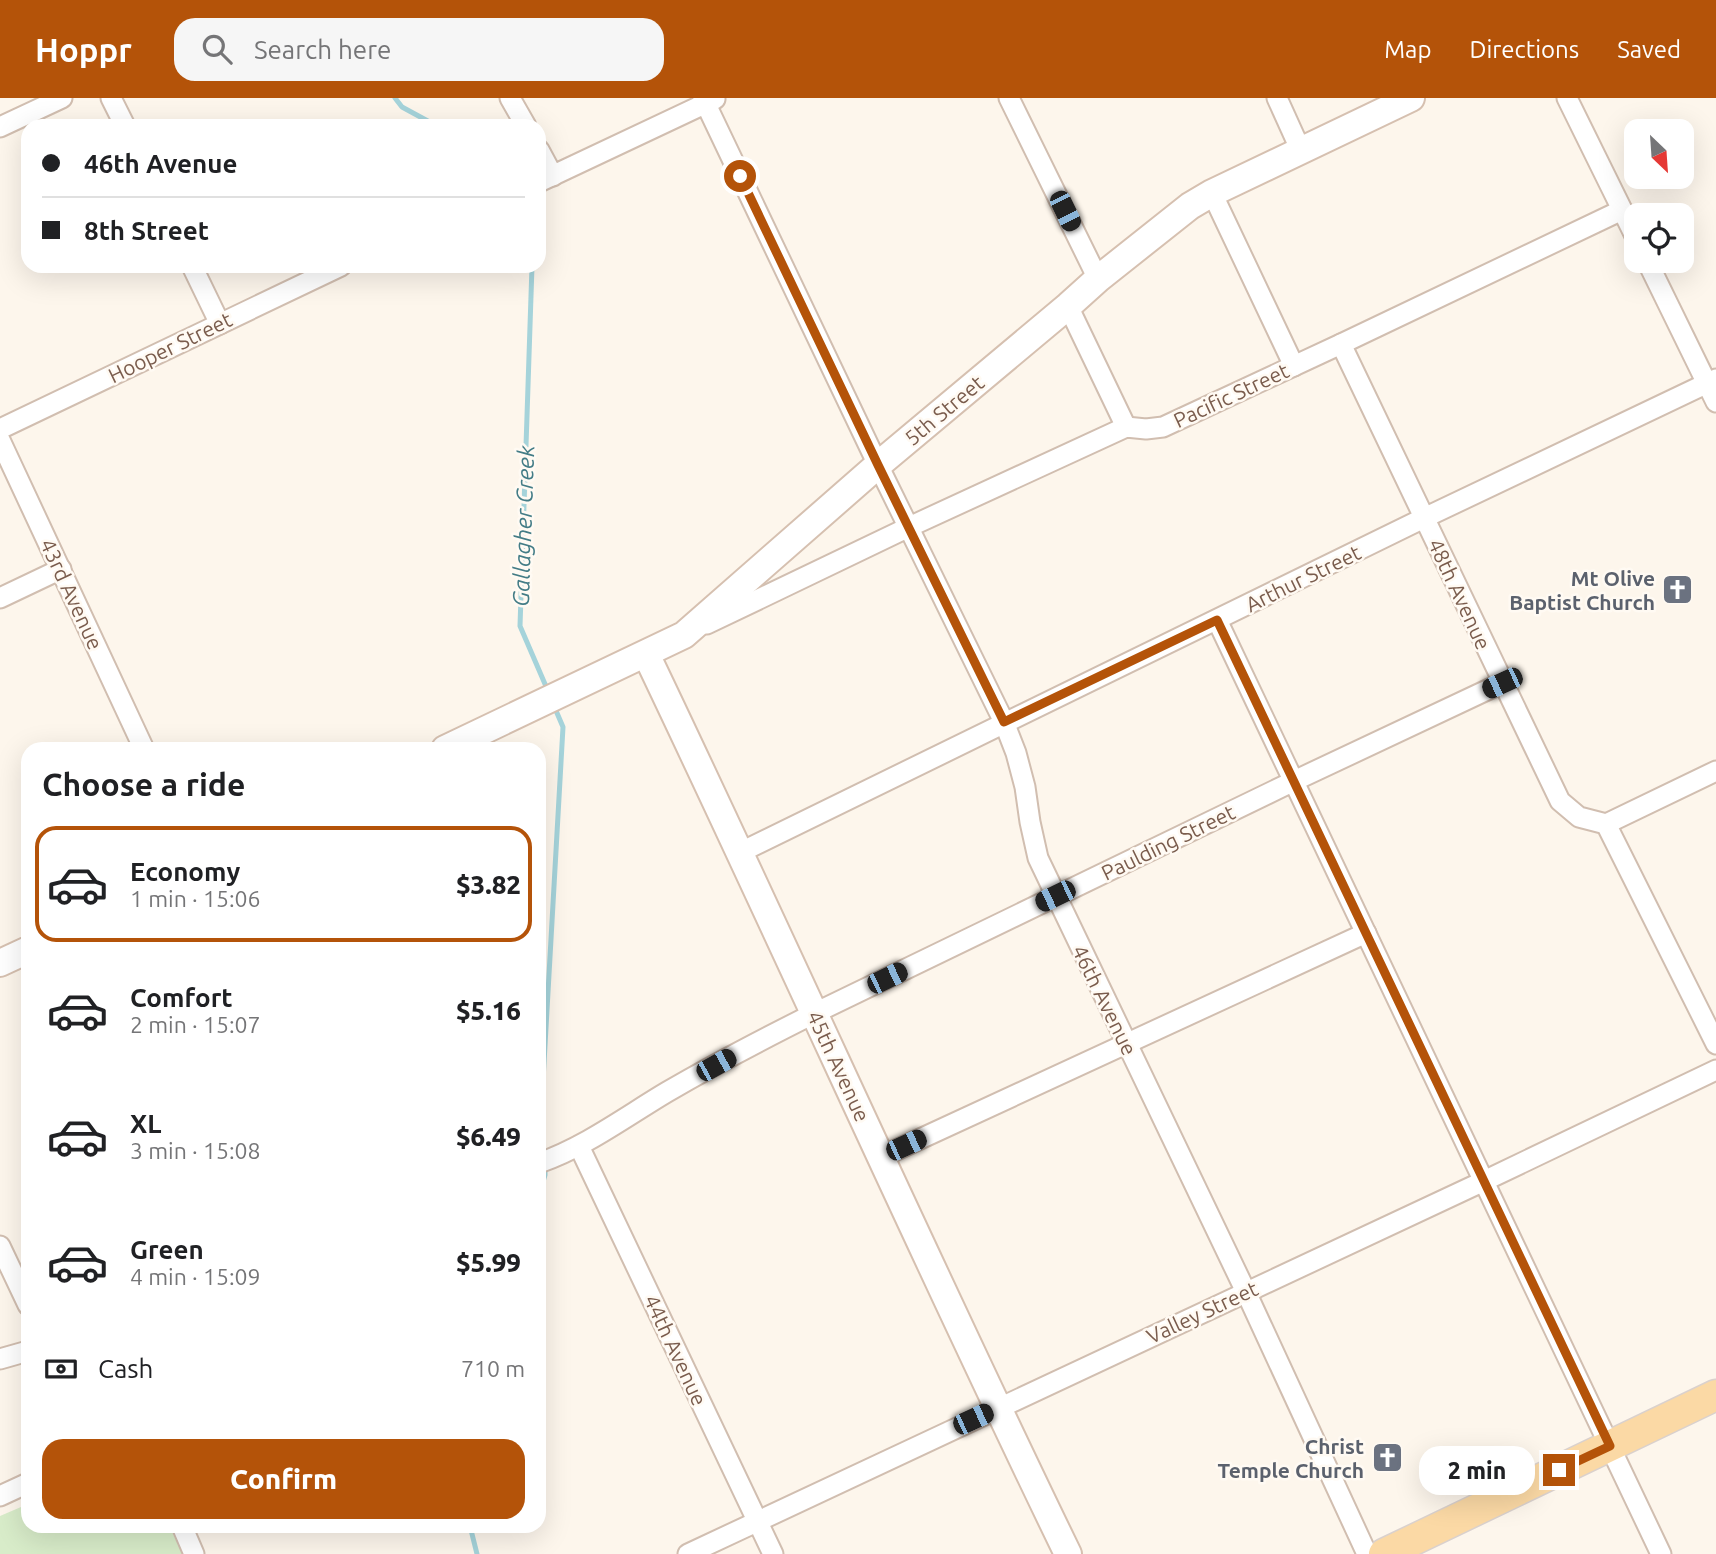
<!DOCTYPE html>
<meta charset="utf-8">
<style>
:root{--surface:#fff;--page:#f6f6f6;--text:#202124;--muted:#757577;--line:#e0e0e0;--accent:#b45309}
body{margin:0;font-family:Ubuntu,sans-serif;background:var(--page);color:var(--text);height:100vh;display:flex;flex-direction:column;font-size:26px;white-space:nowrap}
*{box-sizing:border-box;margin:0}
p{font-size:23px;color:var(--muted)}
.icon{flex:none;width:38px;height:38px;fill:none;stroke:currentColor;stroke-width:2;stroke-linecap:round;stroke-linejoin:round}
.map{position:relative;flex:1;overflow:hidden}
.details{position:absolute;left:21px;top:644px;width:525px;height:791px;display:flex;flex-direction:column;background:var(--surface);border-radius:21px;box-shadow:0 7px 28px #0002}
.details>*{flex:none}
.hud{position:absolute;left:21px;top:21px;width:525px;height:154px;border-radius:21px;box-shadow:0 7px 28px #0002;display:grid;align-content:center;height:154px;padding:0 21px;background:var(--surface)}
.needle{width:46px;rotate:155deg}
.buttons{position:absolute;left:1624px;top:21px;display:grid;gap:14px}
.buttons a{display:grid;place-items:center;width:70px;height:70px;border-radius:14px;background:var(--surface);box-shadow:0 7px 28px #0002;font-size:35px}
.end{position:absolute;width:32px;height:32px;margin:-16px;border:9px solid #b45309;background:#fff;box-shadow:0 0 0 4px #fff}
.from{border-radius:50%}
.bubble{position:absolute;height:49px;border-radius:21px;background:var(--surface);box-shadow:0 7px 28px #0002;font-size:23px;font-weight:800;line-height:49px;text-align:center}
.car{position:absolute;width:21px;height:42px;margin:-21px -10px;border-radius:9px;box-shadow:0 0 5px 2px #0007;background:linear-gradient(#222 24%,#8ab4d8 0 40%,#222 0 76%,#8ab4d8 0 86%,#222 0)}
.hud b{display:flex;align-items:center;gap:24px;height:66px;font-size:26px}
.hud b+b{border-top:2px solid var(--line)}
.hud i{width:18px;height:18px;background:var(--text)}
ul{padding:0;list-style:none}
li{display:flex;align-items:center;gap:21px;height:116px;margin:0 14px 10px;padding:0 7px;border:4px solid transparent;border-radius:21px}
li div{flex:1}
li b{display:block;font-size:26px}
li em{font-style:normal;font-weight:800}
li.selected{border-color:var(--accent)}
li>.icon{width:63px;height:63px;stroke-width:1.5}
h2{padding:0 21px;font-size:32px;line-height:84px}
.pay{display:flex;align-items:center;gap:18px;height:77px;padding:0 21px;font-size:26px}
.pay p{margin-inline-start:auto}
.button{display:flex;gap:14px;margin-top:auto;padding:14px 21px}
.button a{flex:1;height:80px;border-radius:21px;background:var(--accent);color:#fff;font-size:28px;font-weight:800;line-height:80px;text-align:center}
header{display:flex;align-items:center;gap:42px;box-sizing:border-box;height:98px;padding:0 35px;background:var(--accent);color:#fff}
header strong{font-size:33px}
nav{display:flex;gap:38px;margin-inline-start:auto;font-size:24px}
.search{width:490px;height:63px;background:var(--page);display:flex;align-items:center;gap:18px;box-sizing:border-box;padding:0 24px;border-radius:21px;color:var(--muted);font-size:26px}
.map>svg:first-child{display:block}
</style>
<header>
<strong>Hoppr</strong>
<div class="search"><svg class="icon" aria-label="search" viewBox="0 0 24 24"><circle cx="10" cy="10" r="6"/><path d="M15 15l6 6"/></svg>Search here</div>
<nav><a>Map</a><a>Directions</a><a>Saved</a></nav>
</header>
<div class="map">
<svg width="1716" height="1456" viewBox="0 0 1716 1456">
<rect width="100%" height="100%" fill="#fdf6ec"/>
<!-- green -->
<path fill="#d8ecc9" d="M 28,1406 L 28,1428 L 169,1428 L 183,1456 L 0,1456 L 0,1418 Z"/>
<g fill="none" stroke-linecap="round" stroke-linejoin="round">
<!-- stream -->
<g stroke="#a5d3da" stroke-width="5">
<path d="M 395,0 L 402,9 L 437,28"/>
<path d="M 532,168 L 520,528 L 548,593"/>
<path d="M 544,1058 L 541,1018 L 563,629 L 554,608"/>
<path d="M 539,1097 L 545,1077 L 545,1068"/>
<path d="M 470,1428 L 477,1456"/>
</g>
<defs>
<g id="street">
<path d="M 111,0 L 125,28"/>
<path d="M 510,0 L 526,28"/>
<path d="M 703,0 L 878,367 L 1004,624 L 1016,655 L 1025,689 L 1030,724 L 1038,760 L 1246,1194 L 1367,1456"/>
<path d="M 1009,0 L 1098,181"/>
<path d="M 1277,0 L 1301,53"/>
<path d="M 1567,0 L 1636,140"/>
<path d="M 0,29 L 62,0"/>
<path d="M 539,52 L 553,78"/>
<path d="M 539,84 L 715,1"/>
<path d="M 1212,95 L 1294,268"/>
<path d="M 1647,163 L 1716,304"/>
<path d="M 192,168 L 220,226"/>
<path d="M 1068,208 L 1126,329"/>
<path d="M 1341,246 L 1560,703 L 1579,719 L 1606,726 L 1716,946"/>
<path d="M 0,331 L 341,168"/>
<path d="M 0,342 L 144,651"/>
<path d="M 0,500 L 61,471"/>
<path d="M 1217,522 L 1661,1456"/>
<path d="M 707,526 L 909,429 L 1126,329 L 1146,331 L 1163,329 L 1341,246 L 1622,112"/>
<path d="M 1606,726 L 1716,673"/>
<path d="M 741,754 L 1424,420 L 1716,281"/>
<path d="M 579,1048 L 773,1456"/>
<path d="M 881,1059 L 1366,835"/>
<path d="M 539,1065 C 585,1049 625,1019 667,994 C 715,966 765,940 815,915 L 1294,683 L 1502,585"/>
<path d="M 0,1148 L 28,1207"/>
<path d="M 0,1261 L 28,1253"/>
<path d="M 0,1398 L 28,1385"/>
<path d="M 182,1428 L 194,1456"/>
<path d="M 688,1456 L 1484,1083 L 1716,972"/>
</g>
<g id="secondary">
<path d="M 646,556 C 789,855 923,1158 1068,1456"/>
<path d="M 445,651 L 684,537 L 878,367 L 1068,208 L 1098,181 L 1190,108 L 1212,95 L 1411,0"/>
<path d="M 0,865 L 28,852"/>
</g>
<path id="primary" d="M 1384,1456 L 1716,1297"/>
</defs>
<!-- street casing -->
<use href="#street" stroke="#d1beb0" stroke-width="23"/>
<!-- secondary casing -->
<use href="#secondary" stroke="#d6c0b0" stroke-width="30"/>
<!-- primary casing -->
<use href="#primary" stroke="#dad1cd" stroke-width="33"/>
<!-- street -->
<use href="#street" stroke="#fff" stroke-width="19"/>
<!-- secondary -->
<use href="#secondary" stroke="#fff" stroke-width="26"/>
<!-- primary -->
<use href="#primary" stroke="#fbd9a5" stroke-width="30"/>
</g>
<g fill="none" stroke-linecap="round" stroke-linejoin="round">
<!-- route -->
<path stroke="#b45309" stroke-width="9" d="M 740,78 L 878,367 L 1004,624 L 1217,522 L 1610,1348 L 1559,1372"/>
</g>
<!-- icons -->
<defs>
<symbol id="church-square" viewBox="-11 -11 22 22"><rect x="-9" y="-9" width="18" height="18" rx="4" fill="#6b7280" stroke="#fffaf3"/><path d="M-1.2-6h2.4v3.5h3.3v2.4h-3.3V6h-2.4V-.1h-3.3v-2.4h3.3Z" fill="#fff"/></symbol>
</defs>
<g fill-rule="evenodd">
<use href="#church-square" x="1660" y="474" width="35" height="35"/>
<use href="#church-square" x="1370" y="1342" width="35" height="35"/>
</g>
<g text-anchor="middle" dominant-baseline="central" stroke-width="5" stroke-linejoin="round" paint-order="stroke">
<!-- street labels -->
<g font-size="21" fill="#7a5c4d" stroke="#fffaf3">
<text transform="translate(170 249) rotate(-26)">Hooper Street</text>
<text transform="translate(1231 297) rotate(-25)">Pacific Street</text>
<text transform="translate(944 312) rotate(-40)">5th Street</text>
<text transform="translate(1303 480) rotate(-26)">Arthur Street</text>
<text transform="translate(72 496) rotate(65)">43rd Avenue</text>
<text transform="translate(1460 496) rotate(65)">48th Avenue</text>
<text transform="translate(1168 744) rotate(-26)">Paulding Street</text>
<text transform="translate(1105 902) rotate(64)">46th Avenue</text>
<text transform="translate(839 968) rotate(65)">45th Avenue</text>
<text transform="translate(1202 1214) rotate(-25)">Valley Street</text>
<text transform="translate(676 1252) rotate(65)">44th Avenue</text>
</g>
<!-- worship labels -->
<g font-size="21" font-weight="bold" fill="#5b616d" stroke="#fffaf3" text-anchor="end">
<text x="1655" y="480">Mt Olive<tspan x="1655" dy="24">Baptist Church</tspan></text>
<text x="1364" y="1348">Christ<tspan x="1364" dy="24">Temple Church</tspan></text>
</g>
<!-- water labels -->
<g font-size="23" font-style="italic" fill="#437c86" stroke="#fffaf3">
<text transform="translate(523 428) rotate(-88)">Gallagher Creek</text>
</g>
</g>
</svg>
<div class="buttons">
<a><svg class="needle" viewBox="-14 -14 28 28"><path d="M0-13l5 13h-10z" fill="#e53935"/><path d="M0 13l5-13h-10z" fill="#757577"/></svg></a>
<a><svg class="icon" aria-label="locate" viewBox="0 0 24 24"><circle cx="12" cy="12" r="6"/><path d="M12 2v4M12 18v4M2 12h4M18 12h4"/></svg></a>
</div>
<i class="end from" style="left:740px;top:78px"></i>
<i class="end" style="left:1559px;top:1372px"></i>
<div class="bubble" style="left:1419px;top:1348px;width:116px">2 min</div>
<i class="car" style="left:1065px;top:113px;rotate:154deg"></i>
<i class="car" style="left:1502px;top:585px;rotate:245deg"></i>
<i class="car" style="left:1055px;top:798px;rotate:244deg"></i>
<i class="car" style="left:887px;top:880px;rotate:64deg"></i>
<i class="car" style="left:716px;top:967px;rotate:61deg"></i>
<i class="car" style="left:906px;top:1047px;rotate:65deg"></i>
<i class="car" style="left:973px;top:1321px;rotate:65deg"></i>
<div class="hud">
<b><i class="from"></i>46th Avenue</b>
<b><i></i>8th Street</b>
</div>
<section class="details">
<h2>Choose a ride</h2>
<ul>
<li class="selected"><svg class="icon" aria-label="car" viewBox="0 0 24 24"><path d="M5 17H2v-5l4-1 3-4h7l3 4 3 1v5h-3M9 17h6M6 11h13"/><circle cx="7" cy="17" r="2"/><circle cx="17" cy="17" r="2"/></svg><div><b>Economy</b><p>1 min · 15:06</p></div><em>$3.82</em></li>
<li><svg class="icon" aria-label="car" viewBox="0 0 24 24"><path d="M5 17H2v-5l4-1 3-4h7l3 4 3 1v5h-3M9 17h6M6 11h13"/><circle cx="7" cy="17" r="2"/><circle cx="17" cy="17" r="2"/></svg><div><b>Comfort</b><p>2 min · 15:07</p></div><em>$5.16</em></li>
<li><svg class="icon" aria-label="car" viewBox="0 0 24 24"><path d="M5 17H2v-5l4-1 3-4h7l3 4 3 1v5h-3M9 17h6M6 11h13"/><circle cx="7" cy="17" r="2"/><circle cx="17" cy="17" r="2"/></svg><div><b>XL</b><p>3 min · 15:08</p></div><em>$6.49</em></li>
<li><svg class="icon" aria-label="car" viewBox="0 0 24 24"><path d="M5 17H2v-5l4-1 3-4h7l3 4 3 1v5h-3M9 17h6M6 11h13"/><circle cx="7" cy="17" r="2"/><circle cx="17" cy="17" r="2"/></svg><div><b>Green</b><p>4 min · 15:09</p></div><em>$5.99</em></li>
</ul>
<div class="pay"><svg class="icon" aria-label="cash" viewBox="0 0 24 24"><path d="M3 7h18v10H3z"/><circle cx="12" cy="12" r="2"/></svg>Cash<p>710 m</p></div>
<div class="button"><a>Confirm</a></div>
</section>
</div>
